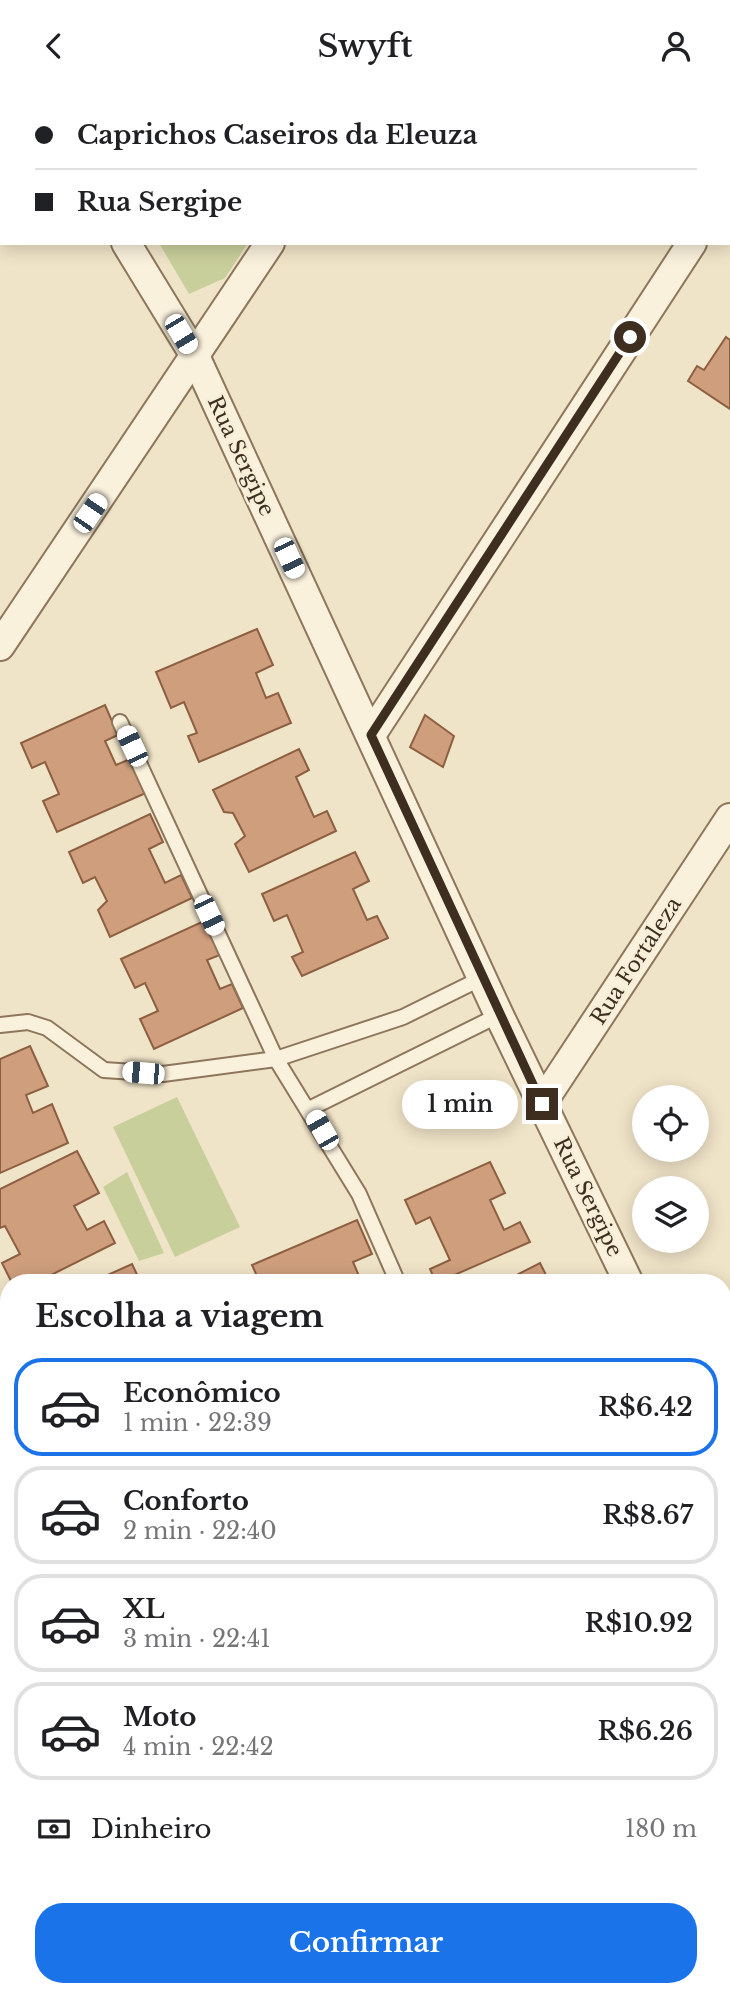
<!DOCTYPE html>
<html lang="pt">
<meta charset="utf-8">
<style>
:root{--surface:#fff;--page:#f6f6f6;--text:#202124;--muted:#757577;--line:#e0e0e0;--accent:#1a73e8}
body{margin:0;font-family:"Libre Baskerville",serif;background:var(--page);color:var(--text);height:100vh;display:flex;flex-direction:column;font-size:26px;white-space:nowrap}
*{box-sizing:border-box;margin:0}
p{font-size:23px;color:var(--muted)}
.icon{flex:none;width:38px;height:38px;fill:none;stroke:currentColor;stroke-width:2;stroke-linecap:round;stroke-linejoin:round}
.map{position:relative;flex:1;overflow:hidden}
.details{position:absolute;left:0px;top:1183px;width:732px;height:723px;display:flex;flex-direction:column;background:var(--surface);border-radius:28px 28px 0 0;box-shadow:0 4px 18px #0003}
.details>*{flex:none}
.banner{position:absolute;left:0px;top:0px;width:732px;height:154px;box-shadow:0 4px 18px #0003;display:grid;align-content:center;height:154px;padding:0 35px;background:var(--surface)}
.buttons{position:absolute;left:632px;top:994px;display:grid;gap:14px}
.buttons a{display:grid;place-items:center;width:77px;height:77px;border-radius:50%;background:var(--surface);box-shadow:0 4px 18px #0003;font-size:35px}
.end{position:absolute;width:32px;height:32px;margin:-16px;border:9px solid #3d2e20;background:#fff;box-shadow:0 0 0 4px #fff}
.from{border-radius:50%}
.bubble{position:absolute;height:49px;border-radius:24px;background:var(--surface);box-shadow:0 4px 18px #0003;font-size:23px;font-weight:600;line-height:49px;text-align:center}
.car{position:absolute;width:21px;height:42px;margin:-21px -10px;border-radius:9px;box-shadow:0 0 5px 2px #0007;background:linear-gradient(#fff 24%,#345 0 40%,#fff 0 76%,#345 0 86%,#fff 0)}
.banner b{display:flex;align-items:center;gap:24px;height:66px;font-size:26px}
.banner b+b{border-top:2px solid var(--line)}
.banner i{width:18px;height:18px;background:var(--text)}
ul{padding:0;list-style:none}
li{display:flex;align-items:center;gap:21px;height:98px;margin:0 14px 10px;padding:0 21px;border:4px solid var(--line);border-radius:28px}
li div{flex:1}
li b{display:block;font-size:26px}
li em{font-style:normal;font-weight:600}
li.current{border-color:var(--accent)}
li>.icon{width:63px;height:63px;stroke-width:1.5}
h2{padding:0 35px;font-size:32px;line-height:84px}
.pay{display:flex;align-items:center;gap:18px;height:77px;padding:0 35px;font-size:26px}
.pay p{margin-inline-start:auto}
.button{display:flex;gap:14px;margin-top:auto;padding:14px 35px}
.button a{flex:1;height:80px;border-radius:28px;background:var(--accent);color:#fff;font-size:28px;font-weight:600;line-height:80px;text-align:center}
header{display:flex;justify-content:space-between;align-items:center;height:91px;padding:0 35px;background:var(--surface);font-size:32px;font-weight:600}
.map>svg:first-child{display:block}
</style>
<header><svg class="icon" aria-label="back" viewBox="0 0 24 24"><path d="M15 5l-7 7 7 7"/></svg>Swyft<svg class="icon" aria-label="person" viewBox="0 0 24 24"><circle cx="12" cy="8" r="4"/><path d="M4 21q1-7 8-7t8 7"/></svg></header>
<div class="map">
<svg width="730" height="1905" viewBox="0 0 730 1905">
<rect width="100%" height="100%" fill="#f0e4c8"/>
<!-- green -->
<g fill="#c9cf9b">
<path d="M 67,0 L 349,0 L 68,2 Z"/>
<path d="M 159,152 L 248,152 L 225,187 L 189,203 Z"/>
<path d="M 177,1006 L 240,1136 L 175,1166 L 113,1036 Z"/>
<path d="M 127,1081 L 164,1162 L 139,1170 L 103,1096 Z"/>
</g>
<!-- building -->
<g fill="#cf9f7d" stroke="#8d5f41" stroke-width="2">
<path d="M 726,246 L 730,249 L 730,318 L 688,290 L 697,275 L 704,279 Z"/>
<path d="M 257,538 L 273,574 L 256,582 L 266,607 L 278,602 L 291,632 L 199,671 L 188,645 L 197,642 L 184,611 L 171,617 L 156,581 Z"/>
<path d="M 105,614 L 118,644 L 105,650 L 116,674 L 130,668 L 146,702 L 57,741 L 43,710 L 59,703 L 45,671 L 32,677 L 21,652 Z"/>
<path d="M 425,624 L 454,645 L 443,676 L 410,656 Z"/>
<path d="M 299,658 L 309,679 L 296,686 L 314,726 L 327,720 L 336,740 L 249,781 L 235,753 L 245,745 L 233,722 L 224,721 L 213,699 Z"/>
<path d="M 150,723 L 163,751 L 149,758 L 165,792 L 181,784 L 192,807 L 110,846 L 98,819 L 107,810 L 95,786 L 83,792 L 69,761 Z"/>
<path d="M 355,761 L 369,790 L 353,798 L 367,829 L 377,825 L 388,847 L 302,885 L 292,866 L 303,861 L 287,824 L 274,830 L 262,803 Z"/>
<path d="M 204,830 L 220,864 L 207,869 L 220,898 L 232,893 L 243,917 L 154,958 L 140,928 L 158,920 L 145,892 L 135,897 L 121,868 Z"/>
<path d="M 30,955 L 48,995 L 26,1004 L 33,1022 L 52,1013 L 68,1052 L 0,1082 L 0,968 Z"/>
<path d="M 77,1060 L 99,1102 L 74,1115 L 87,1139 L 104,1130 L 115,1152 L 35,1192 L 12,1192 L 2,1172 L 20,1163 L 5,1135 L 0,1137 L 0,1098 Z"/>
<path d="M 490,1071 L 505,1102 L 490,1109 L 504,1139 L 520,1131 L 530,1151 L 436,1192 L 430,1178 L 450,1169 L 430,1126 L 416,1133 L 405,1109 Z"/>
<path d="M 357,1129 L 372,1163 L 353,1171 L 362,1192 L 260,1192 L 252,1174 Z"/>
<path d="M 540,1172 L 550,1192 L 501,1192 Z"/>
<path d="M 132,1173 L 141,1192 L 90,1192 Z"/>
<path d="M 9,1299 L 9,1346 L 0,1350 L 0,1303 Z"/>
</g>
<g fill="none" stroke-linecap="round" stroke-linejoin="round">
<defs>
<g id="lane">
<path d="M 120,631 L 276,968 L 359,1103 L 398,1192"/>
<path d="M 0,934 L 28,931 L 47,937 L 104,979 L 163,983 L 276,968 L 403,926 L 482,887"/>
<path d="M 309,1018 L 499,924"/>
<path d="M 0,1245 L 9,1263"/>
</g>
<g id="street">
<path d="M 33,0 L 34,2"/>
<path d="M 369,2 L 370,0"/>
<path d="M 730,94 L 730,93"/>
<path d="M 126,152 L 195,265 L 499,924 L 629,1192"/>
<path d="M 0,555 L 270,152"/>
<path d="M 371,644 L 692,152"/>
<path d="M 542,1012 L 730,727"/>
<path d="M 0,1730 L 9,1750"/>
<path d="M 76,1897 L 79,1905"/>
</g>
<g id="secondary">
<path d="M 723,1404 L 730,1393"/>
<path d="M 723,1504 L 730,1494"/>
<path d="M 394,1905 L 400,1897"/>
<path d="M 456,1905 L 461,1897"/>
</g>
</defs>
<!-- lane casing -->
<use href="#lane" stroke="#8d765c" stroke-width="18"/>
<!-- street casing -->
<use href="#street" stroke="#8d765c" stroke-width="32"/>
<!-- secondary casing -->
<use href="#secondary" stroke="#6f573f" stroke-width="42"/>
<!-- lane -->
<use href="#lane" stroke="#faf1dc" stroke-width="14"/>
<!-- street -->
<use href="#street" stroke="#faf1dc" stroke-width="28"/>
<!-- secondary -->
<use href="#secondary" stroke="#faf1dc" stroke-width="38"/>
</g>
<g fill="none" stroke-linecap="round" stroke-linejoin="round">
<!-- route -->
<path stroke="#3d2e20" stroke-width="9" d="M 542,1013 L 371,644 L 630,246"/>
</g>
<g text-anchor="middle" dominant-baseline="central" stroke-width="5" stroke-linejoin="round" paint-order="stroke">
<!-- street labels -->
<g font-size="21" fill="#3d2e20" stroke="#f7eed8">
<text transform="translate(241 365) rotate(65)">Rua Sergipe</text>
<text transform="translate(636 870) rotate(-57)">Rua Fortaleza</text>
<text transform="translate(588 1106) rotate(64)">Rua Sergipe</text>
</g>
</g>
</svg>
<div class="buttons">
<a><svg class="icon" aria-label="locate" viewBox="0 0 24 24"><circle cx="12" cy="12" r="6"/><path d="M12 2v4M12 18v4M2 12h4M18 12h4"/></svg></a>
<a><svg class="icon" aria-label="layers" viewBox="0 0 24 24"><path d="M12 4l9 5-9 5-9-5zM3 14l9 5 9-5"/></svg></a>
</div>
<i class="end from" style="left:630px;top:246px"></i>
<i class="end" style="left:542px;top:1013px"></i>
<div class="bubble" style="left:402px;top:989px;width:116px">1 min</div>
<i class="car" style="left:181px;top:243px;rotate:149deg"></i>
<i class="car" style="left:90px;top:422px;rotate:34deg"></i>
<i class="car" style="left:289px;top:467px;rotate:155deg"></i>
<i class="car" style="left:132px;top:655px;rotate:335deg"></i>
<i class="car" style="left:209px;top:824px;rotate:155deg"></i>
<i class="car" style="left:143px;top:982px;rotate:275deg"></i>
<i class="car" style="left:322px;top:1039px;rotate:330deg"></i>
<div class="banner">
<b><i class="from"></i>Caprichos Caseiros da Eleuza</b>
<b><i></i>Rua Sergipe</b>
</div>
<section class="details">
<h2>Escolha a viagem</h2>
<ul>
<li class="current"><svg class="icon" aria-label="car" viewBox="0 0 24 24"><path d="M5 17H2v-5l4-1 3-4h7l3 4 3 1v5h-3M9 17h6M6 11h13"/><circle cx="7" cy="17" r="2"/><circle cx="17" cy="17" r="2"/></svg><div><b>Econômico</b><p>1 min · 22:39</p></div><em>R$6.42</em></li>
<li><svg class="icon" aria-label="car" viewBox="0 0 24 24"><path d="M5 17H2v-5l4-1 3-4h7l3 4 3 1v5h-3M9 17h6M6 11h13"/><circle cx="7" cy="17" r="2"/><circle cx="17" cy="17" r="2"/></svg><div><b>Conforto</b><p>2 min · 22:40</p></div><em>R$8.67</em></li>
<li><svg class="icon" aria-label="car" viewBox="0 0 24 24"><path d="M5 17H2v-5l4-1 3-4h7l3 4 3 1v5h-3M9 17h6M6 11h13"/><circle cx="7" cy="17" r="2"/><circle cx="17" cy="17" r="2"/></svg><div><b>XL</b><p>3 min · 22:41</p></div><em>R$10.92</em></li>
<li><svg class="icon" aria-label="car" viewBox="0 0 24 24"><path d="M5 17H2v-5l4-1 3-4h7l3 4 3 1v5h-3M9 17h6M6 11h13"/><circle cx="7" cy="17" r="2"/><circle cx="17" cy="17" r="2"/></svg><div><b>Moto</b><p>4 min · 22:42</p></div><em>R$6.26</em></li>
</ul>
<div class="pay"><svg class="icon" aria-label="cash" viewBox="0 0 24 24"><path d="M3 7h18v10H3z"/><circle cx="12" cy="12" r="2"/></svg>Dinheiro<p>180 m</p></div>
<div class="button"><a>Confirmar</a></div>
</section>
</div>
